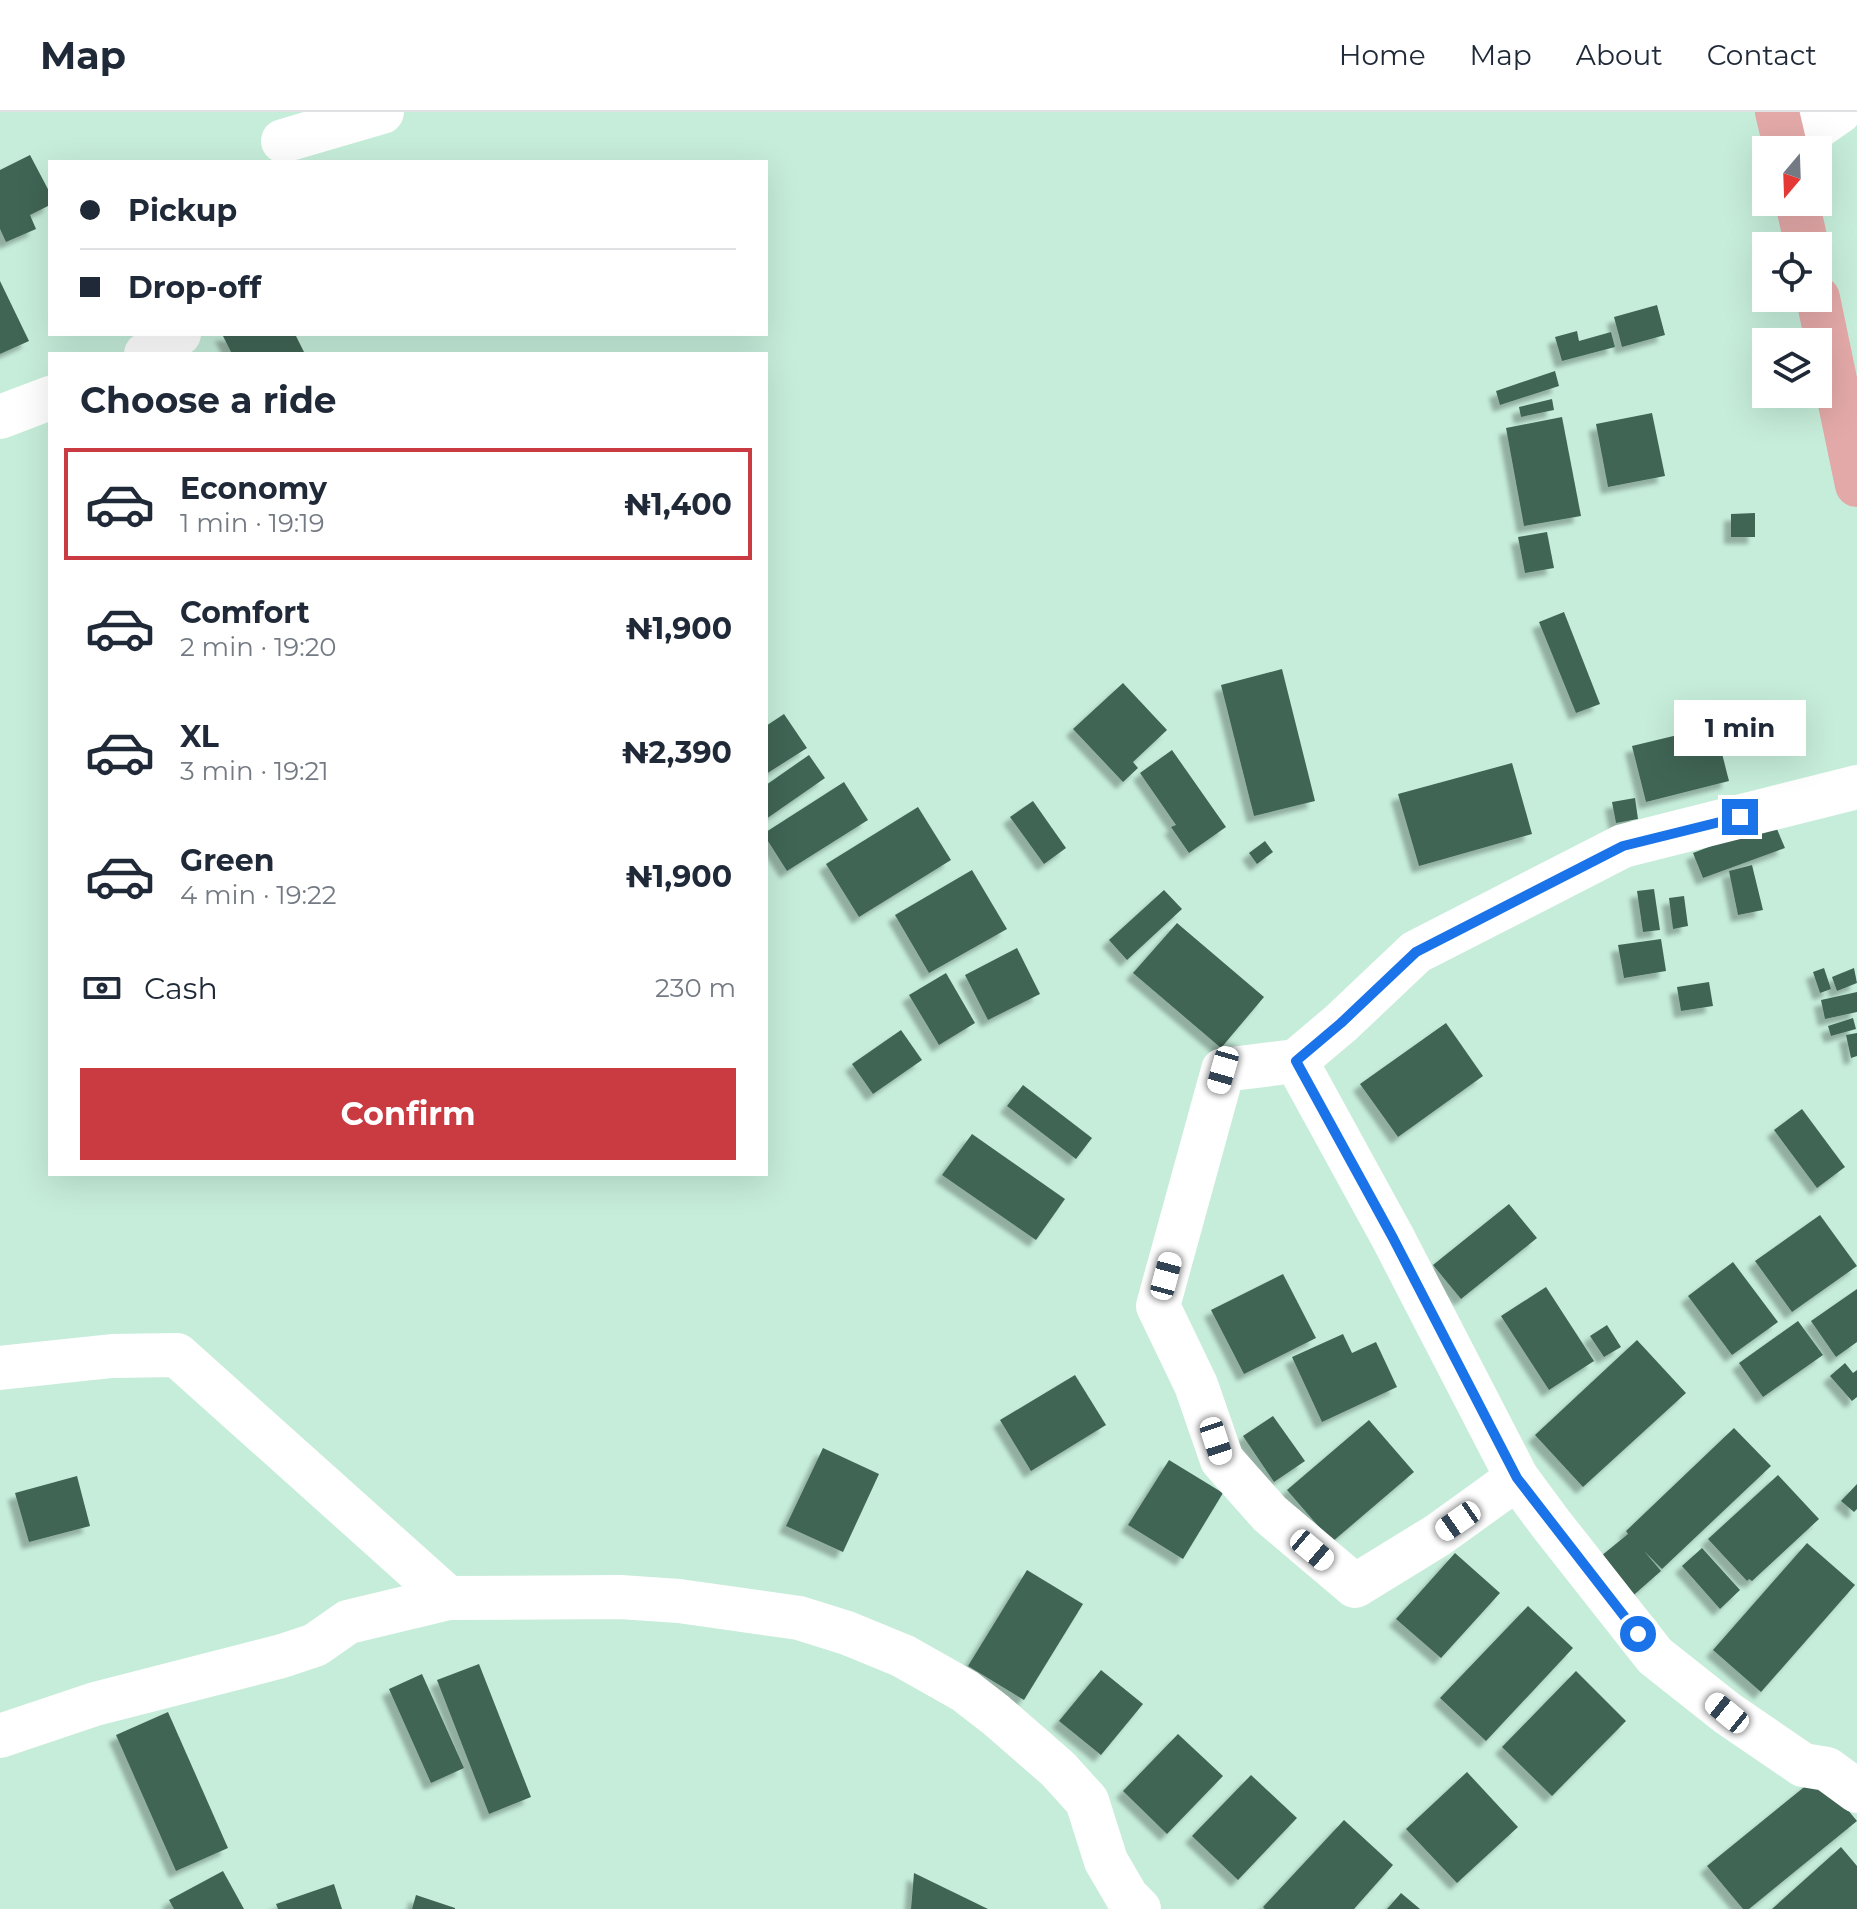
<!DOCTYPE html>
<meta charset="utf-8">
<style>
:root{--surface:#fff;--page:#f6f6f7;--text:#1f2937;--muted:#747a83;--line:#e0e1e3;--accent:#c93a41}
body{margin:0;font-family:Montserrat,sans-serif;background:var(--page);color:var(--text);height:100vh;display:flex;flex-direction:column;font-size:30px;white-space:nowrap}
*{box-sizing:border-box;margin:0}
p{font-size:26px;color:var(--muted)}
.icon{flex:none;width:44px;height:44px;fill:none;stroke:currentColor;stroke-width:2;stroke-linecap:round;stroke-linejoin:round}
.map{position:relative;flex:1;overflow:hidden}
.sheet{position:absolute;left:48px;top:240px;width:720px;height:824px;display:flex;flex-direction:column;background:var(--surface);border-radius:0px;box-shadow:0 8px 32px #0002}
.sheet>*{flex:none}
.guide{position:absolute;left:48px;top:48px;width:720px;height:176px;border-radius:0px;box-shadow:0 8px 32px #0002;display:grid;align-content:center;height:176px;padding:0 32px;background:var(--surface)}
.needle{width:52px;rotate:199deg}
.buttons{position:absolute;left:1752px;top:24px;display:grid;gap:16px}
.buttons a{display:grid;place-items:center;width:80px;height:80px;border-radius:0px;background:var(--surface);box-shadow:0 8px 32px #0002;font-size:40px}
.end{position:absolute;width:36px;height:36px;margin:-18px;border:10px solid #1a73e8;background:#fff;box-shadow:0 0 0 4px #fff}
.from{border-radius:50%}
.bubble{position:absolute;height:56px;border-radius:0px;background:var(--surface);box-shadow:0 8px 32px #0002;font-size:26px;font-weight:700;line-height:56px;text-align:center}
.car{position:absolute;width:24px;height:48px;margin:-24px -12px;border-radius:10px;box-shadow:0 0 6px 2px #0007;background:linear-gradient(#fff 24%,#345 0 40%,#fff 0 76%,#345 0 86%,#fff 0)}
.guide b{display:flex;align-items:center;gap:28px;height:76px;font-size:30px}
.guide b+b{border-top:2px solid var(--line)}
.guide i{width:20px;height:20px;background:var(--text)}
ul{padding:0;list-style:none}
li{display:flex;align-items:center;gap:24px;height:112px;margin:0 16px 12px;padding:0 16px;border:4px solid transparent;border-radius:0px}
li div{flex:1}
li b{display:block;font-size:30px}
li em{font-style:normal;font-weight:700}
li.current{border-color:var(--accent)}
li>.icon{width:72px;height:72px;stroke-width:1.5}
h2{padding:0 32px;font-size:36px;line-height:96px}
.pay{display:flex;align-items:center;gap:20px;height:88px;padding:0 32px;font-size:30px}
.pay p{margin-inline-start:auto}
.primary-button{display:flex;gap:16px;margin-top:auto;padding:16px 32px}
.primary-button a{flex:1;height:92px;border-radius:0px;background:var(--accent);color:#fff;font-size:32px;font-weight:700;line-height:92px;text-align:center}
header{display:flex;align-items:center;gap:48px;box-sizing:border-box;height:112px;padding:0 40px;background:var(--surface);border-bottom:2px solid var(--line)}
header strong{font-size:38px}
nav{display:flex;gap:44px;margin-inline-start:auto;font-size:28px}
.map>svg:first-child{display:block}
</style>
<header>
<strong>Map</strong>
<nav><a>Home</a><a>Map</a><a>About</a><a>Contact</a></nav>
</header>
<div class="map">
<svg width="1857" height="1797" viewBox="0 0 1857 1797">
<defs>
<filter id="shadow"><feDropShadow dx="-7" dy="7" stdDeviation="2" flood-color="#0004"/></filter>
</defs>
<rect width="100%" height="100%" fill="#c6edda"/>
<!-- building -->
<g fill="#416555" filter="url(#shadow)">
<path d="M 30,43 L 50,81 L 50,93 L 30,103 L 36,117 L 6,130 L 0,117 L 0,58 Z"/>
<path d="M 0,169 L 29,229 L 0,242 Z"/>
<path d="M 1657,193 L 1665,223 L 1622,235 L 1614,205 Z"/>
<path d="M 1577,219 L 1579,229 L 1611,220 L 1615,235 L 1562,249 L 1555,225 Z"/>
<path d="M 222,222 L 295,222 L 305,242 L 232,242 Z"/>
<path d="M 1555,259 L 1559,274 L 1500,293 L 1496,279 Z"/>
<path d="M 1552,287 L 1554,298 L 1521,305 L 1519,295 Z"/>
<path d="M 1652,301 L 1665,364 L 1608,375 L 1596,312 Z"/>
<path d="M 1562,305 L 1581,404 L 1524,414 L 1506,316 Z"/>
<path d="M 1755,401 L 1755,425 L 1731,425 L 1731,402 Z"/>
<path d="M 1547,420 L 1554,456 L 1525,461 L 1518,425 Z"/>
<path d="M 1564,500 L 1600,592 L 1576,601 L 1539,510 Z"/>
<path d="M 1282,557 L 1315,689 L 1254,704 L 1221,573 Z"/>
<path d="M 1123,571 L 1167,618 L 1133,650 L 1138,656 L 1123,670 L 1073,617 Z"/>
<path d="M 1763,601 L 1766,624 L 1740,627 L 1737,604 Z"/>
<path d="M 784,602 L 807,636 L 766,662 L 766,614 Z"/>
<path d="M 1715,614 L 1729,669 L 1646,690 L 1632,634 Z"/>
<path d="M 1172,638 L 1226,715 L 1189,741 L 1171,715 L 1176,713 L 1140,661 Z"/>
<path d="M 809,643 L 825,666 L 766,707 L 766,673 Z"/>
<path d="M 1512,651 L 1532,722 L 1419,754 L 1398,682 Z"/>
<path d="M 844,670 L 868,708 L 787,759 L 766,726 L 766,720 Z"/>
<path d="M 1635,686 L 1638,707 L 1616,711 L 1612,690 Z"/>
<path d="M 1033,689 L 1066,736 L 1044,752 L 1010,705 Z"/>
<path d="M 918,695 L 951,748 L 859,805 L 826,752 Z"/>
<path d="M 1774,710 L 1785,736 L 1703,766 L 1693,741 Z"/>
<path d="M 1265,729 L 1273,740 L 1257,752 L 1249,741 Z"/>
<path d="M 1752,753 L 1763,798 L 1738,803 L 1729,759 Z"/>
<path d="M 972,758 L 1007,817 L 929,861 L 895,803 Z"/>
<path d="M 1654,777 L 1660,818 L 1643,820 L 1637,779 Z"/>
<path d="M 1164,778 L 1182,797 L 1127,848 L 1109,828 Z"/>
<path d="M 1684,784 L 1688,814 L 1673,817 L 1669,786 Z"/>
<path d="M 1177,811 L 1264,885 L 1221,936 L 1133,861 Z"/>
<path d="M 1661,827 L 1666,859 L 1624,866 L 1618,833 Z"/>
<path d="M 1017,836 L 1040,882 L 988,908 L 965,863 Z"/>
<path d="M 1824,856 L 1831,877 L 1820,881 L 1813,860 Z"/>
<path d="M 1854,856 L 1857,871 L 1837,879 L 1832,865 Z"/>
<path d="M 946,861 L 975,911 L 939,933 L 909,883 Z"/>
<path d="M 1709,870 L 1713,894 L 1681,899 L 1677,875 Z"/>
<path d="M 1857,880 L 1857,900 L 1825,907 L 1821,888 Z"/>
<path d="M 1853,906 L 1856,917 L 1831,924 L 1828,914 Z"/>
<path d="M 1446,911 L 1483,964 L 1398,1025 L 1360,972 Z"/>
<path d="M 901,918 L 922,948 L 873,982 L 852,952 Z"/>
<path d="M 1857,921 L 1857,944 L 1851,946 L 1846,923 Z"/>
<path d="M 1023,973 L 1092,1026 L 1076,1047 L 1007,994 Z"/>
<path d="M 1802,997 L 1845,1055 L 1817,1076 L 1774,1018 Z"/>
<path d="M 972,1022 L 1065,1087 L 1036,1128 L 942,1063 Z"/>
<path d="M 1509,1092 L 1537,1126 L 1461,1187 L 1433,1153 Z"/>
<path d="M 1820,1103 L 1857,1154 L 1792,1200 L 1755,1149 Z"/>
<path d="M 1733,1150 L 1778,1210 L 1732,1243 L 1688,1184 Z"/>
<path d="M 1283,1162 L 1316,1226 L 1244,1262 L 1211,1198 Z"/>
<path d="M 1546,1175 L 1594,1249 L 1549,1278 L 1501,1204 Z"/>
<path d="M 1857,1177 L 1857,1230 L 1836,1245 L 1811,1209 Z"/>
<path d="M 1798,1209 L 1823,1243 L 1763,1285 L 1739,1251 Z"/>
<path d="M 1607,1213 L 1621,1235 L 1604,1245 L 1590,1224 Z"/>
<path d="M 1343,1222 L 1352,1241 L 1376,1230 L 1397,1275 L 1322,1310 L 1292,1245 Z"/>
<path d="M 1637,1228 L 1686,1281 L 1583,1375 L 1535,1323 Z"/>
<path d="M 1845,1251 L 1853,1261 L 1857,1258 L 1857,1285 L 1852,1289 L 1830,1264 Z"/>
<path d="M 1075,1263 L 1106,1313 L 1031,1359 L 1000,1308 Z"/>
<path d="M 1273,1304 L 1305,1349 L 1274,1370 L 1243,1324 Z"/>
<path d="M 1369,1308 L 1414,1360 L 1332,1430 L 1287,1378 Z"/>
<path d="M 1734,1316 L 1771,1354 L 1662,1457 L 1644,1439 L 1661,1459 L 1628,1488 L 1595,1449 L 1628,1422 L 1626,1419 Z"/>
<path d="M 823,1336 L 879,1362 L 843,1440 L 786,1414 Z"/>
<path d="M 1169,1348 L 1223,1381 L 1183,1447 L 1128,1413 Z"/>
<path d="M 1778,1363 L 1819,1407 L 1752,1469 L 1749,1467 L 1747,1469 L 1708,1427 Z"/>
<path d="M 77,1364 L 90,1414 L 29,1430 L 15,1381 Z"/>
<path d="M 1857,1372 L 1857,1397 L 1854,1400 L 1841,1389 Z"/>
<path d="M 1807,1431 L 1855,1473 L 1761,1580 L 1713,1538 Z"/>
<path d="M 1702,1436 L 1740,1478 L 1720,1497 L 1682,1454 Z"/>
<path d="M 1455,1441 L 1500,1481 L 1441,1546 L 1396,1507 Z"/>
<path d="M 1027,1458 L 1083,1492 L 1024,1588 L 968,1554 Z"/>
<path d="M 1528,1494 L 1573,1536 L 1486,1629 L 1440,1586 Z"/>
<path d="M 479,1552 L 531,1685 L 489,1702 L 437,1568 Z"/>
<path d="M 1101,1558 L 1143,1592 L 1101,1643 L 1059,1609 Z"/>
<path d="M 1576,1559 L 1626,1609 L 1552,1684 L 1502,1635 Z"/>
<path d="M 422,1562 L 464,1656 L 431,1671 L 389,1577 Z"/>
<path d="M 168,1600 L 228,1736 L 176,1759 L 116,1623 Z"/>
<path d="M 1178,1622 L 1223,1664 L 1167,1722 L 1123,1679 Z"/>
<path d="M 1467,1660 L 1518,1715 L 1457,1771 L 1406,1717 Z"/>
<path d="M 1251,1663 L 1297,1706 L 1238,1768 L 1192,1724 Z"/>
<path d="M 1819,1663 L 1857,1709 L 1749,1797 L 1743,1797 L 1707,1754 Z"/>
<path d="M 1344,1708 L 1393,1753 L 1354,1797 L 1265,1797 L 1263,1795 Z"/>
<path d="M 1841,1735 L 1857,1754 L 1857,1797 L 1772,1797 Z"/>
<path d="M 223,1759 L 244,1797 L 174,1797 L 169,1788 Z"/>
<path d="M 914,1761 L 988,1797 L 911,1797 Z"/>
<path d="M 334,1772 L 342,1797 L 278,1797 L 276,1792 Z"/>
<path d="M 1401,1781 L 1420,1797 L 1387,1797 Z"/>
<path d="M 416,1783 L 455,1796 L 455,1797 L 412,1797 Z"/>
</g>
<g fill="none" stroke-linecap="round" stroke-linejoin="round">
<!-- minor -->
<g stroke="#fff" stroke-width="44">
<path d="M 283,29 L 382,0"/>
<path d="M 1786,37 L 1839,0"/>
<path d="M 146,242 L 179,222"/>
<path d="M 0,305 L 50,286"/>
<path d="M 1296,949 L 1393,1126 L 1517,1366 L 1551,1412 L 1655,1544 L 1727,1601 L 1803,1653 L 1827,1657 L 1857,1679"/>
<path d="M 0,1256 L 112,1244 L 177,1243 L 448,1486"/>
<path d="M 1517,1366 L 1438,1423 L 1355,1474 L 1270,1402 L 1222,1348 L 1196,1273 L 1158,1194 L 1223,958 L 1296,949 L 1341,911 L 1416,840 L 1623,734 L 1857,675"/>
<path d="M 0,1624 L 95,1592 L 282,1544 L 315,1533 L 348,1510 L 448,1486 L 620,1485 L 679,1489 L 799,1506 L 847,1521 L 903,1544 L 965,1579 L 996,1603 L 1058,1657 L 1087,1689 L 1106,1749 L 1127,1785 L 1139,1797"/>
</g>
<!-- major -->
<g stroke="#e3a9a8" stroke-width="44">
<path d="M 1777,0 L 1786,38"/>
<path d="M 1797,90 L 1807,134"/>
<path d="M 1818,186 L 1857,373"/>
</g>
</g>
<g fill="none" stroke-linecap="round" stroke-linejoin="round">
<!-- route -->
<path stroke="#1a73e8" stroke-width="10" d="M 1638,1522 L 1517,1366 L 1393,1126 L 1296,949 L 1341,911 L 1416,840 L 1623,734 L 1740,705"/>
</g>
</svg>
<div class="buttons">
<a><svg class="needle" viewBox="-14 -14 28 28"><path d="M0-13l5 13h-10z" fill="#e53935"/><path d="M0 13l5-13h-10z" fill="#747a83"/></svg></a>
<a><svg class="icon" aria-label="locate" viewBox="0 0 24 24"><circle cx="12" cy="12" r="6"/><path d="M12 2v4M12 18v4M2 12h4M18 12h4"/></svg></a>
<a><svg class="icon" aria-label="layers" viewBox="0 0 24 24"><path d="M12 4l9 5-9 5-9-5zM3 14l9 5 9-5"/></svg></a>
</div>
<i class="end from" style="left:1638px;top:1522px"></i>
<i class="end" style="left:1740px;top:705px"></i>
<div class="bubble" style="left:1674px;top:588px;width:132px">1 min</div>
<i class="car" style="left:1223px;top:958px;rotate:196deg"></i>
<i class="car" style="left:1166px;top:1164px;rotate:15deg"></i>
<i class="car" style="left:1216px;top:1329px;rotate:162deg"></i>
<i class="car" style="left:1458px;top:1409px;rotate:235deg"></i>
<i class="car" style="left:1312px;top:1438px;rotate:130deg"></i>
<i class="car" style="left:1727px;top:1601px;rotate:309deg"></i>
<div class="guide">
<b><i class="from"></i>Pickup</b>
<b><i></i>Drop-off</b>
</div>
<section class="sheet">
<h2>Choose a ride</h2>
<ul>
<li class="current"><svg class="icon" aria-label="car" viewBox="0 0 24 24"><path d="M5 17H2v-5l4-1 3-4h7l3 4 3 1v5h-3M9 17h6M6 11h13"/><circle cx="7" cy="17" r="2"/><circle cx="17" cy="17" r="2"/></svg><div><b>Economy</b><p>1 min · 19:19</p></div><em>₦1,400</em></li>
<li><svg class="icon" aria-label="car" viewBox="0 0 24 24"><path d="M5 17H2v-5l4-1 3-4h7l3 4 3 1v5h-3M9 17h6M6 11h13"/><circle cx="7" cy="17" r="2"/><circle cx="17" cy="17" r="2"/></svg><div><b>Comfort</b><p>2 min · 19:20</p></div><em>₦1,900</em></li>
<li><svg class="icon" aria-label="car" viewBox="0 0 24 24"><path d="M5 17H2v-5l4-1 3-4h7l3 4 3 1v5h-3M9 17h6M6 11h13"/><circle cx="7" cy="17" r="2"/><circle cx="17" cy="17" r="2"/></svg><div><b>XL</b><p>3 min · 19:21</p></div><em>₦2,390</em></li>
<li><svg class="icon" aria-label="car" viewBox="0 0 24 24"><path d="M5 17H2v-5l4-1 3-4h7l3 4 3 1v5h-3M9 17h6M6 11h13"/><circle cx="7" cy="17" r="2"/><circle cx="17" cy="17" r="2"/></svg><div><b>Green</b><p>4 min · 19:22</p></div><em>₦1,900</em></li>
</ul>
<div class="pay"><svg class="icon" aria-label="cash" viewBox="0 0 24 24"><path d="M3 7h18v10H3z"/><circle cx="12" cy="12" r="2"/></svg>Cash<p>230 m</p></div>
<div class="primary-button"><a>Confirm</a></div>
</section>
</div>
